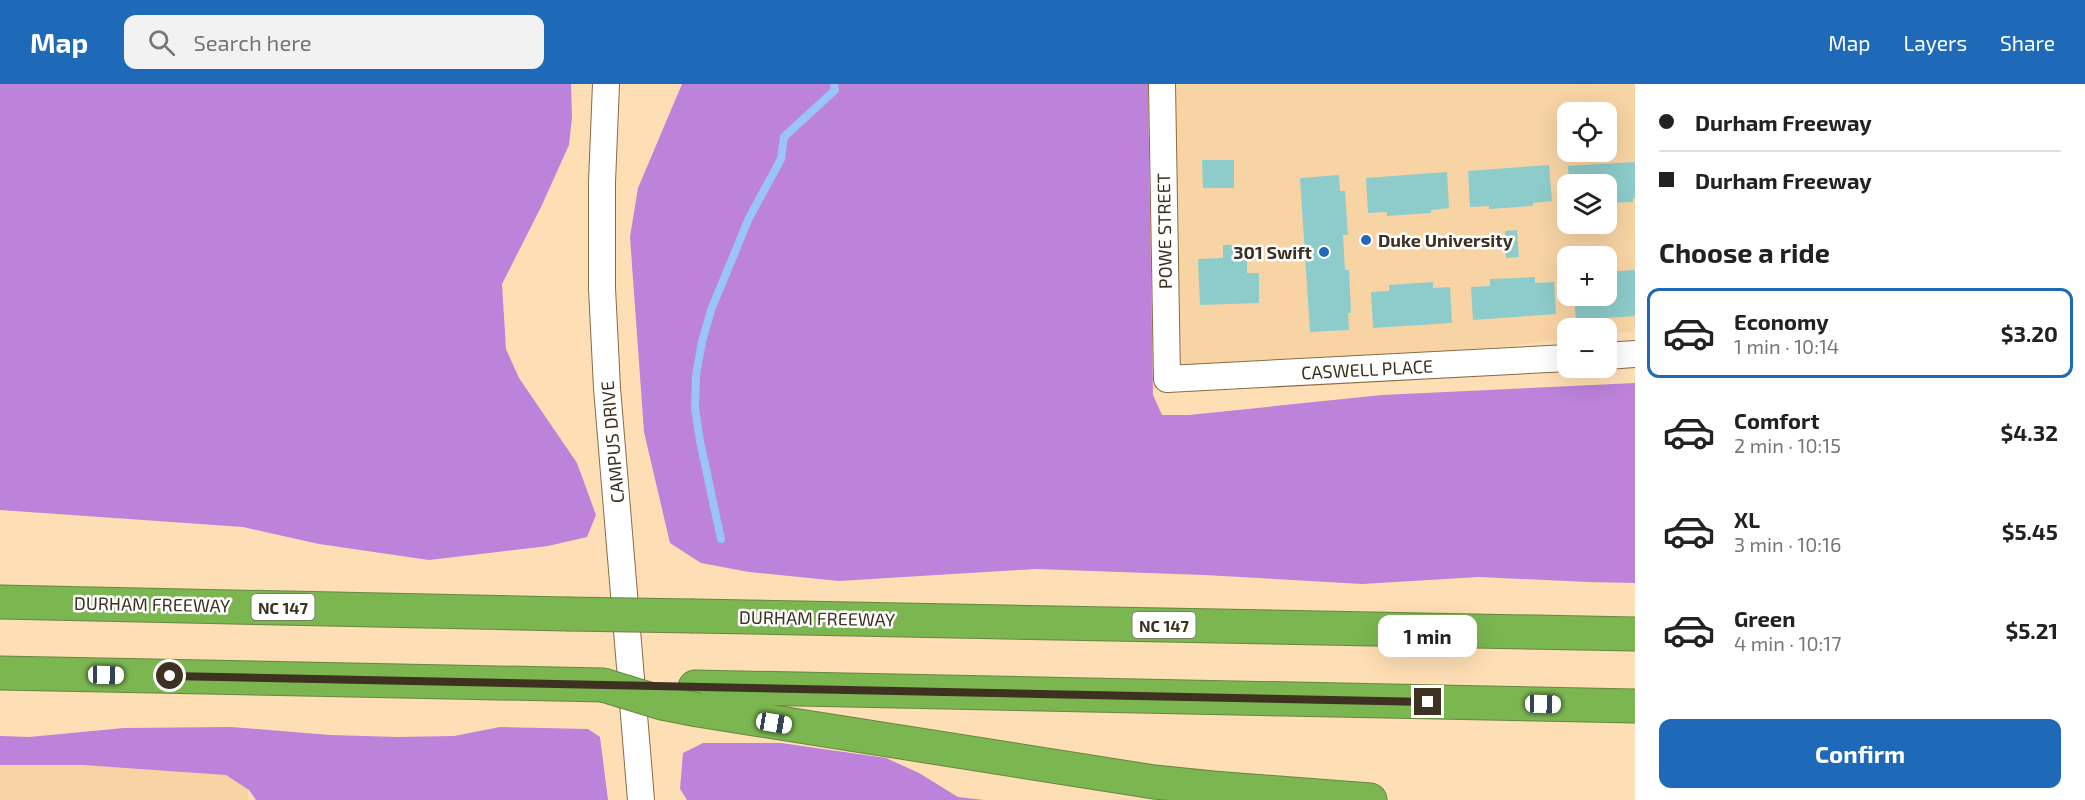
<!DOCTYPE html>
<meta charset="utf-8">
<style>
:root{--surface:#fff;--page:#f2f2f2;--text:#222;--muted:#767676;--line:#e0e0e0;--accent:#1f69b9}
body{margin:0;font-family:"Exo 2",sans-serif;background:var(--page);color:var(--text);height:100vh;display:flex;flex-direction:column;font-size:22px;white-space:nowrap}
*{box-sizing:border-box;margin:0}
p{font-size:20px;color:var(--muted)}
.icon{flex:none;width:33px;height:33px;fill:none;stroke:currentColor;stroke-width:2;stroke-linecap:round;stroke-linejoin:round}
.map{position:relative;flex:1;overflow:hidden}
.drawer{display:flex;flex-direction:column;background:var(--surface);width:450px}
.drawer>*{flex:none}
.top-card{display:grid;align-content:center;height:132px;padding:0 24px;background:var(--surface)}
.fabs{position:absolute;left:1557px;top:18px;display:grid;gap:12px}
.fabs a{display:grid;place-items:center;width:60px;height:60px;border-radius:12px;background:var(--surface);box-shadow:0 6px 24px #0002;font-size:30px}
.end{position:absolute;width:27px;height:27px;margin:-14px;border:8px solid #3d3121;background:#fff;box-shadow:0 0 0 3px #fff}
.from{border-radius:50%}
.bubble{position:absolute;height:42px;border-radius:12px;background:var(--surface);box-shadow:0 6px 24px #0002;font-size:20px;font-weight:700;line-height:42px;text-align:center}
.car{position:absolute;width:18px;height:36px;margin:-18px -9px;border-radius:8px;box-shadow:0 0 4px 2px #0007;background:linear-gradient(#fff 24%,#345 0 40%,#fff 0 76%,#345 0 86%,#fff 0)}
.top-card b{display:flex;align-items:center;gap:21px;height:57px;font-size:22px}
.top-card b+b{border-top:2px solid var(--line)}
.top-card i{width:15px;height:15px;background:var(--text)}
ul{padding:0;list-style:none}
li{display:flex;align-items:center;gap:18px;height:90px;margin:0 12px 9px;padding:0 12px;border:3px solid transparent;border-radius:12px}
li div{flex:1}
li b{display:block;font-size:22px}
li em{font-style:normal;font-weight:700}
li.selected{border-color:var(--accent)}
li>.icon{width:54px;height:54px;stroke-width:1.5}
h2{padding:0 24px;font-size:27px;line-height:72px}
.primary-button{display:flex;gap:12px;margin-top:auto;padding:12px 24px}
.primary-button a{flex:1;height:69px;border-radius:12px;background:var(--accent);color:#fff;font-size:24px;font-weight:700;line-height:69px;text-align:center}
header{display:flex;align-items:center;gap:36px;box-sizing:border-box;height:84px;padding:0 30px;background:var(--accent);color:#fff}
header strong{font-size:28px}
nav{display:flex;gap:33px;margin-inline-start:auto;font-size:21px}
.search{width:420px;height:54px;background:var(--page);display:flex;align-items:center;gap:15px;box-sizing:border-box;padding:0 21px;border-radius:12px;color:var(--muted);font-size:22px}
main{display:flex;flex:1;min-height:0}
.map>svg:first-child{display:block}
</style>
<header>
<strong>Map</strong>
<div class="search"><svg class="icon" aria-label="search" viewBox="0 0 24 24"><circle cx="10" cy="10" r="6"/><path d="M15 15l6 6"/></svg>Search here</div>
<nav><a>Map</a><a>Layers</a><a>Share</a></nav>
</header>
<main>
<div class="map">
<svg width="1635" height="716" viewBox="0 0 1635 716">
<rect width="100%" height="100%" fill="#fedeb5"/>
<!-- built -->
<g fill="#f8d4a4" fill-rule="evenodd">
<path d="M 1108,0 L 1635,0 L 1635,247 L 1607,250 L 1606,244 L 1568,244 L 1567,255 L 1087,313 ZM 1568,28 L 1606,28 L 1606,68 L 1568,68 ZM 1568,100 L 1606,100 L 1606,140 L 1568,140 ZM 1568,172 L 1606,172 L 1606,212 L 1568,212 Z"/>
<path d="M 0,660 L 248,676 L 248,716 L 0,716 Z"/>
</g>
<!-- forest -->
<g fill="#bd82da">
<path d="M 0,0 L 571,0 L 572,33 L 569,61 L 541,123 L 502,200 L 506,265 L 519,294 L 577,379 L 596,431 L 587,453 L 548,462 L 429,476 L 319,460 L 243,443 L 0,426 Z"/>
<path d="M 682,0 L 1148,0 L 1153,311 L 1162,331 L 1189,331 L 1382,311 L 1635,299 L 1635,499 L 1588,498 L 1479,493 L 1362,500 L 1204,491 L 1036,485 L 839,497 L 749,488 L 701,479 L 670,459 L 644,348 L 630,153 L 638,104 Z"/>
<path d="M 231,643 L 330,651 L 398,653 L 454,652 L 500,643 L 588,645 L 600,653 L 608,716 L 256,716 L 249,706 L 226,691 L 83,681 L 0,681 L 0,652 L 29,653 L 124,644 Z"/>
<path d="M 703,659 L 781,659 L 886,674 L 919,689 L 958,713 L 984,716 L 687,716 L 680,705 L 683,669 Z"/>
</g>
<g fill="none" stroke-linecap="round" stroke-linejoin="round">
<!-- stream -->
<path stroke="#9bc4f7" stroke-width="8" d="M 721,455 L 700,357 L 695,324 L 696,291 L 702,258 L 711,226 L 749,134 L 781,75 L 784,53 L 835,6 L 834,0"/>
</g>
<!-- building -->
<g fill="#8dcccb">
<path d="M 1202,76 L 1234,76 L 1234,104 L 1203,104 Z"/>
<path d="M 1635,78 L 1635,114 L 1633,114 L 1633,118 L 1606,119 L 1606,100 L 1569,100 L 1568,82 Z"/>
<path d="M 1549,81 L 1552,117 L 1533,119 L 1533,122 L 1489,125 L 1489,122 L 1470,123 L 1468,87 Z"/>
<path d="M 1447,88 L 1449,124 L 1431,126 L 1431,129 L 1387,132 L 1387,128 L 1368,129 L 1366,94 Z"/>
<path d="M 1339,91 L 1340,107 L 1345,107 L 1348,151 L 1343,151 L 1345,186 L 1349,186 L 1351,229 L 1348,229 L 1349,246 L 1310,248 L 1300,94 Z"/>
<path d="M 1517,146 L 1519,173 L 1506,174 L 1505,147 Z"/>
<path d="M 1223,161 L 1236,161 L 1236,175 L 1247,174 L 1247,189 L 1259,189 L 1259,219 L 1200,221 L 1198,175 L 1223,174 Z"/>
<path d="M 1635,186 L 1635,232 L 1576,236 L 1574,212 L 1606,212 L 1606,188 Z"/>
<path d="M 1535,193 L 1535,199 L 1554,198 L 1556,230 L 1473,236 L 1471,203 L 1490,202 L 1490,195 Z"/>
<path d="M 1433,198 L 1433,204 L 1450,203 L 1452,239 L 1373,244 L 1371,208 L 1389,207 L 1389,201 Z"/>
</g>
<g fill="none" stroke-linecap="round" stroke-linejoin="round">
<defs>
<g id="minor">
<path d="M 606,0 L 602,98 L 602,204 L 607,304 L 641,716"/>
<path d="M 1162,0 L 1167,295 L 1568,274"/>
<path d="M 1606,272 L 1635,270"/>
</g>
<g id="highway">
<path d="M 0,518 L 567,530"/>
<path d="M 694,532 L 1635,550"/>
<path d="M 0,589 L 603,601"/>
<path d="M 695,603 L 1635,622"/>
<path d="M 698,626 L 1154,698 L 1213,704 L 1370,716"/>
</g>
</defs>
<!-- minor casing -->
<use href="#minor" stroke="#886c46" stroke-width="28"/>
<!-- highway casing -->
<use href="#highway" stroke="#658740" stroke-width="35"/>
<!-- minor -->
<use href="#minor" stroke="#fff" stroke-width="26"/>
<!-- highway -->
<use href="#highway" stroke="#7bb651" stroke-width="33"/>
<defs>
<g id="highway-bridge">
<path d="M 567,530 L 694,532"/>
<path d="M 603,601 L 662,619 L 698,626"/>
</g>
</defs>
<!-- highway-bridge casing -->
<use href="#highway-bridge" stroke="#658740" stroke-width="35" stroke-linecap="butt"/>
<!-- highway-bridge -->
<use href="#highway-bridge" stroke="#7bb651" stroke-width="33"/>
</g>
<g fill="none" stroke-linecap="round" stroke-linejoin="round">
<!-- route -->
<path stroke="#3d3121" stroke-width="8" d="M 170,592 L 1428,618"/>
</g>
<!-- markers -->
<g fill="#1f69b9" stroke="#fff" stroke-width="2">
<circle cx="1366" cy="156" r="6"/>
<circle cx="1324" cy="168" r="6"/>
</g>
<g text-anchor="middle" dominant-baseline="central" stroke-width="5" stroke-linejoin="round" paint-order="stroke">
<!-- shield labels -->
<g fill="#fff" stroke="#776f64" stroke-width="1.5">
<rect x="251.5" y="510" width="63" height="26" rx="4.5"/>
<rect x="1132.5" y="528" width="63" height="26" rx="4.5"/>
</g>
<g font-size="16" font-weight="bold" fill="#3d3121">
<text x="283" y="523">NC 147</text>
<text x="1164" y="541">NC 147</text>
</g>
<!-- street labels -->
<g font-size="18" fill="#3d3121" stroke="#fff">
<text transform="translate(1164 147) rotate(-91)">POWE STREET</text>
<text transform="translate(1367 285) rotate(-3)">CASWELL PLACE</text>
<text transform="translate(612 358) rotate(-95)">CAMPUS DRIVE</text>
<text transform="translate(152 520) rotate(1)">DURHAM FREEWAY</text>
<text transform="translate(817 534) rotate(1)">DURHAM FREEWAY</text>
</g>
<!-- poi labels -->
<g font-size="18" font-weight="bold" fill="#3d3121" stroke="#fff" text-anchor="start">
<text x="1378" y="156">Duke University</text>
<text x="1312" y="168" text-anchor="end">301 Swift</text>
</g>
</g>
</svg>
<div class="fabs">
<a><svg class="icon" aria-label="locate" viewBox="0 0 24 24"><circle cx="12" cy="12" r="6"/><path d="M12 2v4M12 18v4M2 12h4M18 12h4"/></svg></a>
<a><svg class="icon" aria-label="layers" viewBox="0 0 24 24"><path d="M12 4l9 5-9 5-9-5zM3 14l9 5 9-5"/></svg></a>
<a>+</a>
<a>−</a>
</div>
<i class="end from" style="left:170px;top:592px"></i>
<i class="end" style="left:1428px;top:618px"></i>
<div class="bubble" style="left:1378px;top:531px;width:99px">1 min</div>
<i class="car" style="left:106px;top:591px;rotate:91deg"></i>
<i class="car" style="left:1543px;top:620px;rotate:91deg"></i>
<i class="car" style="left:774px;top:639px;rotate:99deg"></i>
</div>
<section class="drawer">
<div class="top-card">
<b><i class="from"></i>Durham Freeway</b>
<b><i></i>Durham Freeway</b>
</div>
<h2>Choose a ride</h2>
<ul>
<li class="selected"><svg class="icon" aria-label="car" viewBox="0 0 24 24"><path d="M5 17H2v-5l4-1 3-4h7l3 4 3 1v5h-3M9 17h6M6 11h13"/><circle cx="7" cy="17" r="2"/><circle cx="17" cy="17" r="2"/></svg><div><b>Economy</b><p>1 min · 10:14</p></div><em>$3.20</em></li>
<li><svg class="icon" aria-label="car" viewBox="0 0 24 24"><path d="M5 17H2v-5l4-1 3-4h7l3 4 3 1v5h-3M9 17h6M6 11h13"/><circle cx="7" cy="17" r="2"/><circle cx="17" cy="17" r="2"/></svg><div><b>Comfort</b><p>2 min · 10:15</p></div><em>$4.32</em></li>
<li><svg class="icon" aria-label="car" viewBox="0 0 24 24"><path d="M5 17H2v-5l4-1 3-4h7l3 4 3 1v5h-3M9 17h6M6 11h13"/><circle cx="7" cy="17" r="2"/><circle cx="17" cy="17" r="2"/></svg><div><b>XL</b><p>3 min · 10:16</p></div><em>$5.45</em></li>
<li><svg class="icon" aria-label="car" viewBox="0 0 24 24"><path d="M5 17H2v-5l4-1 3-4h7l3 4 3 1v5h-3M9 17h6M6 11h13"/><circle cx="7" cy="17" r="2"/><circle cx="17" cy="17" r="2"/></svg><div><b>Green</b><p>4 min · 10:17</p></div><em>$5.21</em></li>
</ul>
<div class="primary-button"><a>Confirm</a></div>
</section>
</main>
